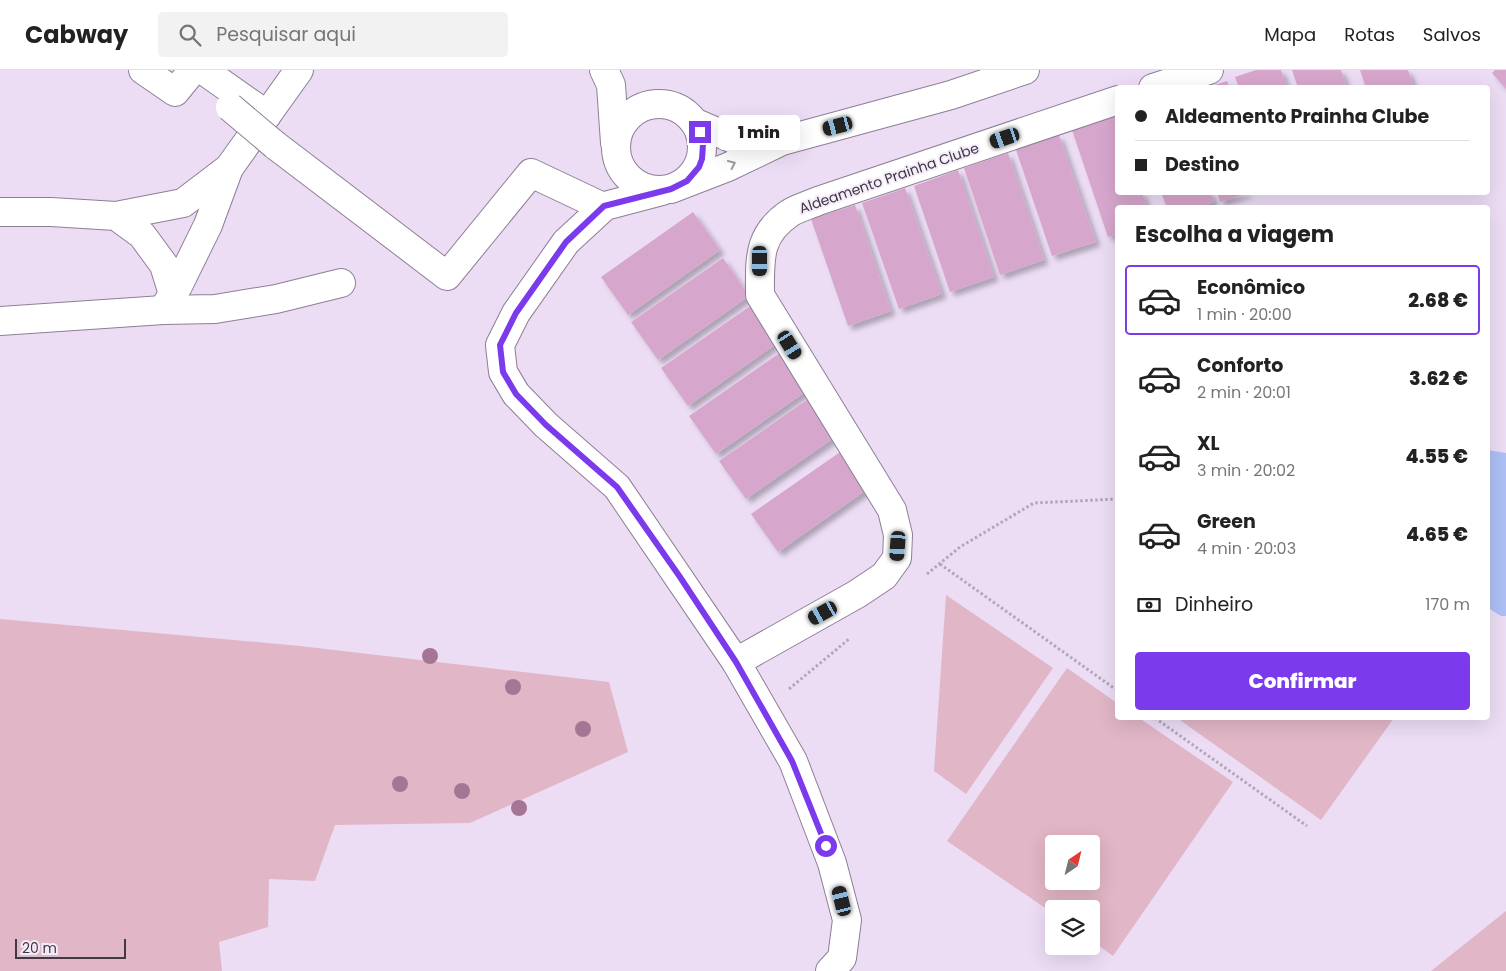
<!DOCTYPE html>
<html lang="pt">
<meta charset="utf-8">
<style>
:root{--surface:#fff;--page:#f2f2f2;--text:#222;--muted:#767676;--line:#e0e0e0;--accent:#7c3aed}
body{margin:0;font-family:Poppins,sans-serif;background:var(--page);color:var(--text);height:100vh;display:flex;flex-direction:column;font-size:19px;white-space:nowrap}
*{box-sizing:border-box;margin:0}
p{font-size:16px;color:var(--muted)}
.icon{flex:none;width:28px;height:28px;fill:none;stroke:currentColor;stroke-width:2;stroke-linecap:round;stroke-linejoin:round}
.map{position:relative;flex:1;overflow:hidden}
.panel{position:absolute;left:1115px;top:135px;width:375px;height:515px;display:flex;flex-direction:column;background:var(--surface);border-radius:5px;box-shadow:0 5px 20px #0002}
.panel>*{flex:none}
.guide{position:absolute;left:1115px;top:15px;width:375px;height:110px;border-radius:5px;box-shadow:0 5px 20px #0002;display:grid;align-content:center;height:110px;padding:0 20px;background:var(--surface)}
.needle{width:32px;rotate:35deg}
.buttons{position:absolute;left:1045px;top:765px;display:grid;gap:10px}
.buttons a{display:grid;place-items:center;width:55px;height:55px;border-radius:5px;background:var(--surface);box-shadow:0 5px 20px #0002;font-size:25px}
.scale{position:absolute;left:15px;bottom:12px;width:111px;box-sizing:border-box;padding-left:5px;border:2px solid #3f3942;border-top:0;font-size:14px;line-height:18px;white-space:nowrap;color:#3f3942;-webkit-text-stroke:4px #f5ecfb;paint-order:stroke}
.end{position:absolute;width:22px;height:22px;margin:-11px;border:6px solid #7c3aed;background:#fff;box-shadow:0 0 0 2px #fff}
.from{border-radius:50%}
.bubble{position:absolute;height:35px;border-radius:5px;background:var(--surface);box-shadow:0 5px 20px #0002;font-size:16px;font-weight:800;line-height:35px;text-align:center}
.car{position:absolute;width:15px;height:30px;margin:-15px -8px;border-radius:6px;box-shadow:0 0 4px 1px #0007;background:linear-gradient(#222 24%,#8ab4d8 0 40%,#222 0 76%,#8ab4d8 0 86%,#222 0)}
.guide b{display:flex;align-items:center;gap:18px;height:48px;font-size:19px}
.guide b+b{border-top:1px solid var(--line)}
.guide i{width:12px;height:12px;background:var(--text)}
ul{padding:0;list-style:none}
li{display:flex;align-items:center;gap:15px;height:70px;margin:0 10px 8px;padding:0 10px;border:2px solid transparent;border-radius:5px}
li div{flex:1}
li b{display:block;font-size:19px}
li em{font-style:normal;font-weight:800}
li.selected{border-color:var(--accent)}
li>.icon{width:45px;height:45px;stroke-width:1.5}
h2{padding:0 20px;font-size:22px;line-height:60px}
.pay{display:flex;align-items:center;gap:12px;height:55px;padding:0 20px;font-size:19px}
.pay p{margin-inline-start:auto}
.button{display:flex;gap:10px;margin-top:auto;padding:10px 20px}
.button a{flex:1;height:58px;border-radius:5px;background:var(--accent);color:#fff;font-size:20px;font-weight:800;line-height:58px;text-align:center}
header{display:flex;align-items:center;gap:30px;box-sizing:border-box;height:70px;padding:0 25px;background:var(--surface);border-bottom:1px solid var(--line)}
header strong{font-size:24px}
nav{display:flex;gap:28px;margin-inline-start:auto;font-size:18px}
.search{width:350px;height:45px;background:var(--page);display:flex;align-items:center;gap:12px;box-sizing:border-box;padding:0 18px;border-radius:5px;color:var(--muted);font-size:19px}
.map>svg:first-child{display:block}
</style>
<header>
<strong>Cabway</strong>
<div class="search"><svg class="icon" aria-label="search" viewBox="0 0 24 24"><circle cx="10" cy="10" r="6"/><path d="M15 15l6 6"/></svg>Pesquisar aqui</div>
<nav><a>Mapa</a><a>Rotas</a><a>Salvos</a></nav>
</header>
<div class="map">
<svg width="1506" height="901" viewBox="0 0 1506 901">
<defs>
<filter id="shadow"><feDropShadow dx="4.5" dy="4.5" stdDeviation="2.5" flood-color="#0004"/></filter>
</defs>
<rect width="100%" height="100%" fill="#ecddf5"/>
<!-- green -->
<g fill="#e1b6c7" fill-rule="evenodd">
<path d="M 946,525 L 1053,598 L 966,724 L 934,701 Z"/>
<path d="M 0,549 L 300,576 L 609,612 L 628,682 L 470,753 L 335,755 L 315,811 L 269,809 L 268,857 L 219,872 L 222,901 L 0,901 Z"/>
<path d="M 1067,598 L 1117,633 L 1118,648 L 1139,648 L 1233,712 L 1113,886 L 1091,870 L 1091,839 L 1054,839 L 1054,844 L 947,771 ZM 1054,774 L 1091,774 L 1091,811 L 1054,811 Z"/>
<path d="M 1177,648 L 1394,648 L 1321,750 Z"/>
<path d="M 1506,841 L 1506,901 L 1431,901 Z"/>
</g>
<!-- water -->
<path fill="#aebff5" d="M 1488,380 L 1506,383 L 1506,546 L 1501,546 L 1488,538 Z"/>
<!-- building -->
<g fill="#d7a6cd" filter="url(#shadow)">
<path d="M 1256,0 L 1281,0 L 1287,18 L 1239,18 L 1235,7 Z"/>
<path d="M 1292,0 L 1341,0 L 1347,18 L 1298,18 Z"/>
<path d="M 1360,0 L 1408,0 L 1414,18 L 1366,18 Z"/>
<path d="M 1495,0 L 1506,0 L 1506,19 L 1492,3 Z"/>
<path d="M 1227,11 L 1230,18 L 1208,18 L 1208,17 Z"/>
<path d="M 1116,45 L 1118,51 L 1118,122 L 1142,122 L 1147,138 L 1118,138 L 1118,164 L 1108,167 L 1072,60 Z"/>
<path d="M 1059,65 L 1096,172 L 1052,186 L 1016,80 Z"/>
<path d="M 1008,83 L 1044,190 L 1000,205 L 964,98 Z"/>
<path d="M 958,100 L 994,207 L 950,222 L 914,116 Z"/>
<path d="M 905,118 L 942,224 L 899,239 L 862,133 Z"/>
<path d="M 1161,122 L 1210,122 L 1214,132 L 1198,138 L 1167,138 Z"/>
<path d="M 1217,122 L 1248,122 L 1248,123 L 1220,132 Z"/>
<path d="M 855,135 L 891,241 L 848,256 L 811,149 Z"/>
<path d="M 693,142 L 720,180 L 628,245 L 601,207 Z"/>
<path d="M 723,188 L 749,226 L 658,290 L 631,252 Z"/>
<path d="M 753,234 L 779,272 L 688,336 L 661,298 Z"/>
<path d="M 781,282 L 808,320 L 716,384 L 689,346 Z"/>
<path d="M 811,327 L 838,365 L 746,429 L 719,391 Z"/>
<path d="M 843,380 L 869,418 L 778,482 L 751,444 Z"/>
</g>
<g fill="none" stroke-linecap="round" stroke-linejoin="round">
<defs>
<g id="minor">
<path d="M 143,0 L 175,22 L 193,0"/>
<path d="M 203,0 L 267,45"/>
<path d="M 604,0 L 611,15 L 615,73"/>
<path d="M 1153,18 L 1209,0"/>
<circle cx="659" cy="77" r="43"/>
<path d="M 696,53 L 740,72 L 775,71"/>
<path d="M 275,75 L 447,206 L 531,103 L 603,137"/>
<path d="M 671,119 L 728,97 L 782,71 L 951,25 L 1025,0"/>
<path d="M 662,121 L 605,136 L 566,172 L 516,243 L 500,275 L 503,302 L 516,324 L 546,355 L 617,417 L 736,592 L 793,691 L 832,793 L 847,850 L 842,888 L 830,901"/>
<path d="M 0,142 L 51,142 L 116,146 L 142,165 L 164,195 L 173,224"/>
<path d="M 116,146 L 183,133 L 229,98"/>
<path d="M 163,240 L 178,216 L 208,155 L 229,98 L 299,0"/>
<path d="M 0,251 L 163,240 L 215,239 L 276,229 L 341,213"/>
<path d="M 736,592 L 857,524 L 884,506 L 897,488 L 898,465 L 892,440 L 760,225 C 760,190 757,165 790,143 C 798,138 809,135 818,131 L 1118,30"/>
</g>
</defs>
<!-- minor casing -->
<use href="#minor" stroke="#8d7f96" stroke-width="30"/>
<!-- path -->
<g stroke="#b2a6b9" stroke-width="3" stroke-dasharray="2.5 2.5" stroke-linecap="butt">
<path d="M 940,494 L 1118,621"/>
<path d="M 927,504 L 960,477 L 1034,433 L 1118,429"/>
<path d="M 789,619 L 849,569"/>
<path d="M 1155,648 L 1307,756"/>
</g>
<!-- minor -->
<use href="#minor" stroke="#fff" stroke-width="28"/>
<defs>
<path id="minor-bridge" d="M 230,37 L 275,75"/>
</defs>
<!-- minor-bridge casing -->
<use href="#minor-bridge" stroke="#8d7f96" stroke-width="30" stroke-linecap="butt"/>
<!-- minor-bridge -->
<use href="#minor-bridge" stroke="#fff" stroke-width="28"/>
</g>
<!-- trees -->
<g fill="#a47694">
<circle cx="430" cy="586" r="8"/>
<circle cx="513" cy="617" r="8"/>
<circle cx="583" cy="659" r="8"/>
<circle cx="400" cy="714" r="8"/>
<circle cx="462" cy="721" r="8"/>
<circle cx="519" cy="738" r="8"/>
</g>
<!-- one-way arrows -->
<defs><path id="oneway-chevron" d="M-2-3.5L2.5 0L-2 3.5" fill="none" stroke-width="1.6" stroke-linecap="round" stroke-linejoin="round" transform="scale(1.25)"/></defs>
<use stroke="#9f9ca0" href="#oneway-chevron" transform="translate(732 94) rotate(-25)"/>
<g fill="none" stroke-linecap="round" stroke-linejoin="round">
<!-- route -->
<path stroke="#7c3aed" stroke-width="6" d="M 700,62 L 703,74 L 702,89 L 699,97 L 687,111 L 671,119 L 604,136 L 566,172 L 516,243 L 500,275 L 503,302 L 516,324 L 546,355 L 617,417 L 680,507 L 736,592 L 792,691 L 826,776"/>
</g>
<g text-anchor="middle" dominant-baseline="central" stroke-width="4" stroke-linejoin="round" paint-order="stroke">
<!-- street labels -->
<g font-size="14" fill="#3f3942" stroke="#f5ecfb">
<text transform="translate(889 108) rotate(-19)">Aldeamento Prainha Clube</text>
</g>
</g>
</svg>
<div class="buttons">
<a><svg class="needle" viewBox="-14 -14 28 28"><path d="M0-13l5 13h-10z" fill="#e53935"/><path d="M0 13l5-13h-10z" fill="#767676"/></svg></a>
<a><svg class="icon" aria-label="layers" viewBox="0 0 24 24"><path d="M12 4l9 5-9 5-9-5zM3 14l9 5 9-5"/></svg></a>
</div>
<div class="scale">20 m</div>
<i class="end from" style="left:826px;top:776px"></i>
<i class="end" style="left:700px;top:62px"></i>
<div class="bubble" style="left:718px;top:45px;width:82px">1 min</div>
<i class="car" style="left:838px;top:56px;rotate:255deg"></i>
<i class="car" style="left:1005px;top:68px;rotate:251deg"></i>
<i class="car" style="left:760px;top:191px;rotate:180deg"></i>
<i class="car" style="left:790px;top:275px;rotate:148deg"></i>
<i class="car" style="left:898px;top:476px;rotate:184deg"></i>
<i class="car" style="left:823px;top:543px;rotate:241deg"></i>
<i class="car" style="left:842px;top:831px;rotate:346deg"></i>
<div class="guide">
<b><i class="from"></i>Aldeamento Prainha Clube</b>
<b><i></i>Destino</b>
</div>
<section class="panel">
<h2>Escolha a viagem</h2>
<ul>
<li class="selected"><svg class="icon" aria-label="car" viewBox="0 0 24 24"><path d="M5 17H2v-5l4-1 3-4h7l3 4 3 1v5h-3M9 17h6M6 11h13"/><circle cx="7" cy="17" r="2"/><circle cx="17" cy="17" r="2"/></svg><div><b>Econômico</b><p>1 min · 20:00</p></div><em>2.68 €</em></li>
<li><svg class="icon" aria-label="car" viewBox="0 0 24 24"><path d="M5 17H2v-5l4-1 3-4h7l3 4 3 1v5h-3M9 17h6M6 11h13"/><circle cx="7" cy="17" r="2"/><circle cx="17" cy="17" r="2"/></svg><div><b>Conforto</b><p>2 min · 20:01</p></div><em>3.62 €</em></li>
<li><svg class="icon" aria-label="car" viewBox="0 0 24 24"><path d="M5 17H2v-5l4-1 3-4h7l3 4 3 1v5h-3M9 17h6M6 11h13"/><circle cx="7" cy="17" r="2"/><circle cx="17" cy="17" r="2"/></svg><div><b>XL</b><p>3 min · 20:02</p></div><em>4.55 €</em></li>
<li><svg class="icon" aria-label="car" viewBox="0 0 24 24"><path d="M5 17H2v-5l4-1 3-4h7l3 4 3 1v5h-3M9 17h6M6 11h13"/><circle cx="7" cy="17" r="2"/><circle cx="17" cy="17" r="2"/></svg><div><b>Green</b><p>4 min · 20:03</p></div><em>4.65 €</em></li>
</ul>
<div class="pay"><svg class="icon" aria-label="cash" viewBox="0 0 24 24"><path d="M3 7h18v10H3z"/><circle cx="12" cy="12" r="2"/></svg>Dinheiro<p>170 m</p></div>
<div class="button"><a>Confirmar</a></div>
</section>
</div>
